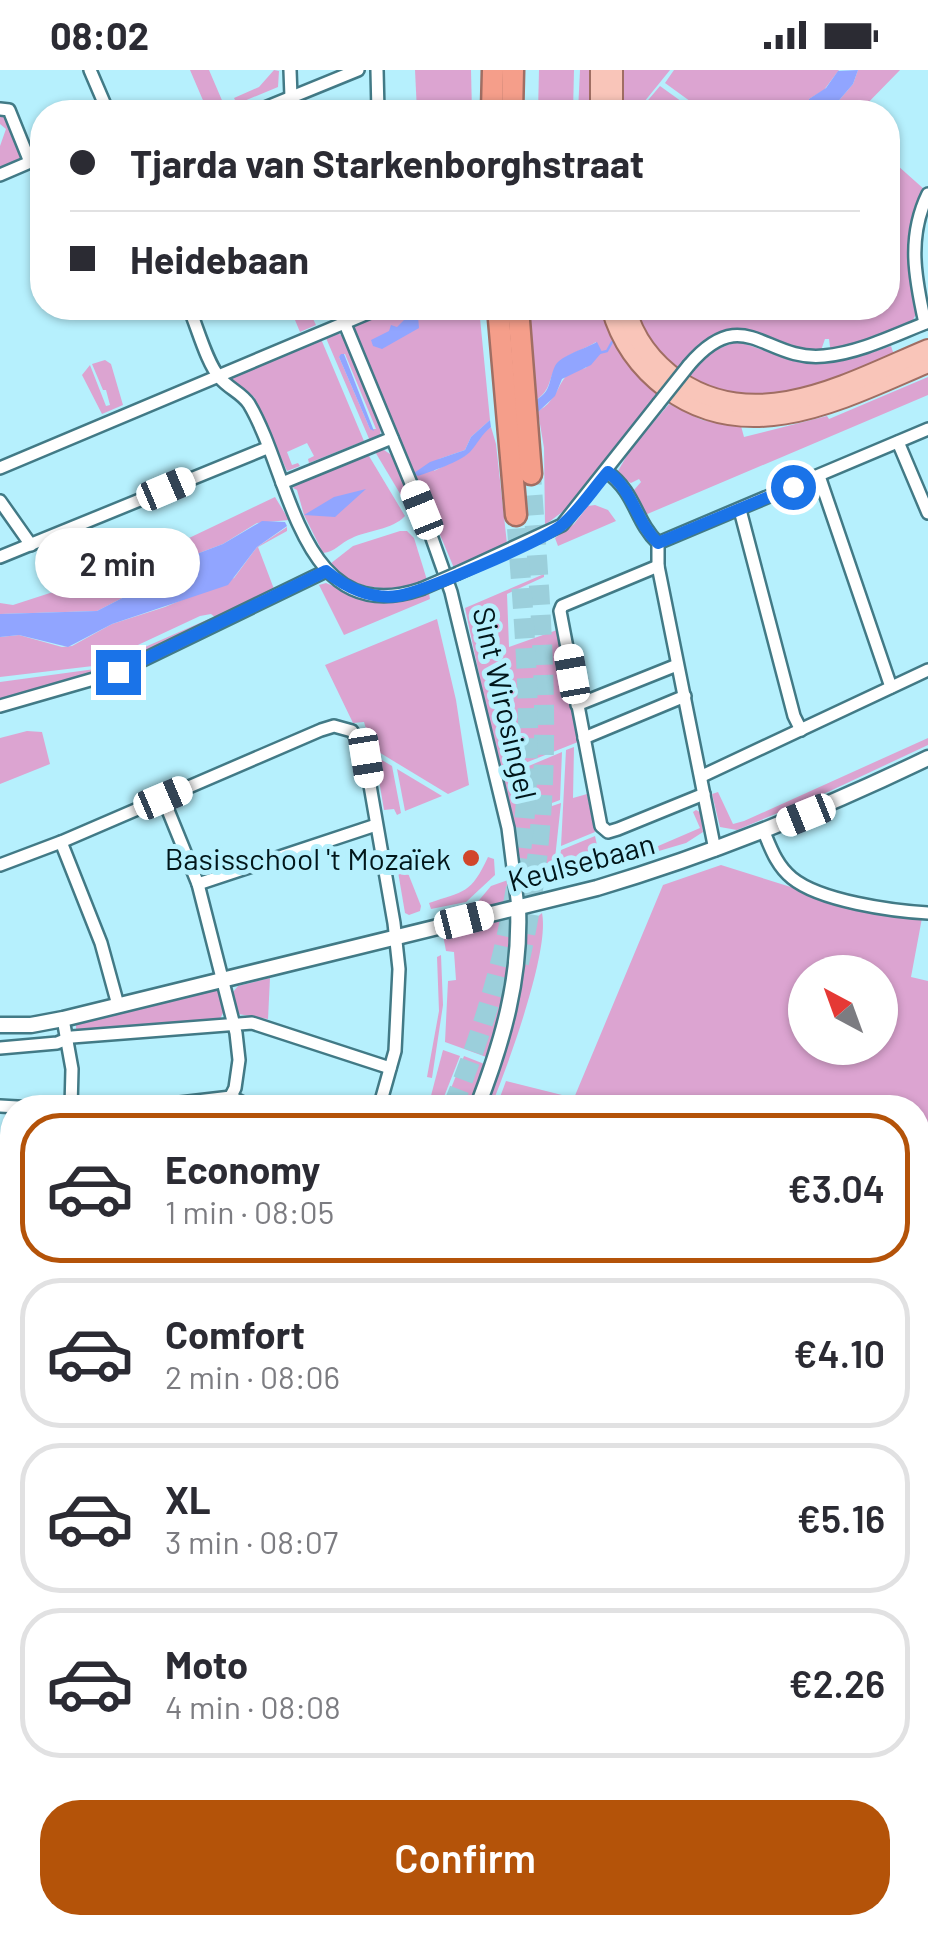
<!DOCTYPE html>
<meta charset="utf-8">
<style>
:root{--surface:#fff;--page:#f7f7f7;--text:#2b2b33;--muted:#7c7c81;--line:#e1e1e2;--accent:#b45309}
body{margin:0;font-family:Barlow,sans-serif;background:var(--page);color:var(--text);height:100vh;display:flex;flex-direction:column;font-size:38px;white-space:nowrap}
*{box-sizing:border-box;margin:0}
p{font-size:32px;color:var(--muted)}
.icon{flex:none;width:55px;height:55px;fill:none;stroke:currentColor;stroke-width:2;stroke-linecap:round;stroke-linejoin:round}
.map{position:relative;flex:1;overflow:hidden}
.details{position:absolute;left:0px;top:1025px;width:930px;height:840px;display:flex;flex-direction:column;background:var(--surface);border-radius:40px 40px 0 0;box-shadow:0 2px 8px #0004}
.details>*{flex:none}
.top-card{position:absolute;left:30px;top:30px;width:870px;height:220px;border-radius:40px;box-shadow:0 2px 8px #0004;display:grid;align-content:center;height:220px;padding:0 40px;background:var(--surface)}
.needle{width:65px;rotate:319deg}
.buttons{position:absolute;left:788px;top:885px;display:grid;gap:20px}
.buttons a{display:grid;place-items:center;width:110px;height:110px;border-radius:50%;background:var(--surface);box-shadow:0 2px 8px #0004;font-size:50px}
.end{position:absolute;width:45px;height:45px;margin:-22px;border:12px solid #1a73e8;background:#fff;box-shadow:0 0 0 5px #fff}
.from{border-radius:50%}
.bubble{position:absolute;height:70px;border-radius:35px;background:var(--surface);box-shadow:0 2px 8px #0004;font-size:32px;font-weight:600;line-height:70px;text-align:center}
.car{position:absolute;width:30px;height:60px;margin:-30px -15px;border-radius:12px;box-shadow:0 0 8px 2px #0007;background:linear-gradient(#fff 24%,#345 0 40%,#fff 0 76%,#345 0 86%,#fff 0)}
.top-card b{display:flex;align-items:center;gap:35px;height:95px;font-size:38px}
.top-card b+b{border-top:2px solid var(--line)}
.top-card i{width:25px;height:25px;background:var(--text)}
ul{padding:18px 0 0;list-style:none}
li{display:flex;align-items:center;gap:30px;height:150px;margin:0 20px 15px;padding:0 20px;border:5px solid var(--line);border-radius:40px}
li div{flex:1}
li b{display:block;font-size:38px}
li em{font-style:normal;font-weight:600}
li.current{border-color:var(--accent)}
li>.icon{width:90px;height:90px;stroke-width:1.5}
.button{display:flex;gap:20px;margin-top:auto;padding:20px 40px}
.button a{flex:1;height:115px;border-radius:40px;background:var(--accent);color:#fff;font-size:40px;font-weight:600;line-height:115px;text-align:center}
.status{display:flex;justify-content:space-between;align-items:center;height:70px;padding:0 50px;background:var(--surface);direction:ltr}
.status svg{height:28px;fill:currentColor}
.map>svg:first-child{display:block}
</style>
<div class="status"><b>08:02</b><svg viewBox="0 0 49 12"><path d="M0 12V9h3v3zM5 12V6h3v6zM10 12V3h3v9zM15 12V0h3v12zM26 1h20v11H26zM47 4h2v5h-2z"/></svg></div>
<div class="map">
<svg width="928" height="1865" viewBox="0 0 928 1865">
<rect width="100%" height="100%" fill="#b6f0fd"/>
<!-- green -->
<g fill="#dca4d1" fill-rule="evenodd">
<path d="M 190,0 L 209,0 L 227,42 L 188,42 L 205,35 Z"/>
<path d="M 274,0 L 279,1 L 278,17 L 237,34 L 234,28 L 259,17 Z"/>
<path d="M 415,0 L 471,0 L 472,42 L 417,42 Z"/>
<path d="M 539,0 L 574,0 L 573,42 L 538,42 Z"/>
<path d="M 580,0 L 594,0 L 593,42 L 578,42 Z"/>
<path d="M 619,0 L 670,0 L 636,42 L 618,42 Z"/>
<path d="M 674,0 L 839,0 L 824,20 L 809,29 L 808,42 L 705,42 L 665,13 Z"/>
<path d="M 858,0 L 900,0 L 859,42 L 829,42 L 853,14 Z"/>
<path d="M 660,16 L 696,42 L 638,42 Z"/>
<path d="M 0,42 L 9,49 L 8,54 L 24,86 L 3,97 L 0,97 L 0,76 L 6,59 L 0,54 Z"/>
<path d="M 888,87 L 925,120 L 928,116 L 917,139 L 918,240 L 912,252 L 834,282 L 830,277 L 829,269 L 825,269 L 820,283 L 804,282 L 746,262 L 686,290 L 677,301 L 652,276 L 632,238 L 643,238 L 638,248 L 657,241 L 657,238 L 888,238 Z"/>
<path d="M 290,238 L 308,238 L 316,255 L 300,262 Z"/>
<path d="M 389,238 L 479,238 L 490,350 L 471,367 L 465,380 L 439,389 L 434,401 L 466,385 L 478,367 L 491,357 L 496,374 L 507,474 L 454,498 L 352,256 Z"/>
<path d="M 528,238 L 601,238 L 626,291 L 657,325 L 574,433 L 545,455 L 544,378 L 538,342 C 542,338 547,336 550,331 C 564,315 559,302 586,298 L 596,272 C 586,279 565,284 558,294 C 548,307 552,320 536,330 Z"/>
<path d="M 336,262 L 344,267 L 381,358 L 380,366 L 370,371 L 326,268 ZM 343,284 L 345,284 L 376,359 L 370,359 L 339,287 Z"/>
<path d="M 321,269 L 364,371 L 309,393 L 308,389 L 314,386 L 307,373 L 287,382 L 292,395 L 298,393 L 300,396 L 287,401 L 254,327 L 231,308 Z"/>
<path d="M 735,272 C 752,275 765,281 781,287 C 820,302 853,289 891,276 L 894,285 L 789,328 L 737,328 L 687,309 L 711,282 Z"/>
<path d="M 105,290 L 111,294 L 123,335 L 102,344 L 82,305 L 90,295 L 106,336 L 110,335 L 106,320 L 103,320 L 92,294 Z"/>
<path d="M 928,307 L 928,325 L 645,445 L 634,420 L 641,412 L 639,409 L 631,413 L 622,408 L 618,401 L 630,380 L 669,334 L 702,350 L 741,356 L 744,367 L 827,346 L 829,349 Z"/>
<path d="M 381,378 L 393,386 L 415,440 L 411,442 L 374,380 Z"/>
<path d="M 366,381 L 405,446 C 392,460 368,460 352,468 C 340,473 335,482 323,483 L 304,445 L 297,420 L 293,418 L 299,410 Z"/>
<path d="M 275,427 L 289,450 L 257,453 L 223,474 L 165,496 L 138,520 L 97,541 L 0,544 L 0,533 L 13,535 L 124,499 Z"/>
<path d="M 595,435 L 608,440 L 616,451 L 558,476 L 555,468 L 574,454 L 588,436 Z"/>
<path d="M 287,457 L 287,461 L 258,477 L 274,519 L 216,548 L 211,544 L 200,546 L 93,596 L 0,607 L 0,567 L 19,565 L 62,577 L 72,576 L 112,554 L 165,537 L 234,508 L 257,477 Z"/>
<path d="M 400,461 L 407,461 L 414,468 L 427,510 C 394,523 355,522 330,494 L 353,476 Z"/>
<path d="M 544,504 L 544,507 L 507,524 L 509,577 L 557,560 L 578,672 L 500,703 L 465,538 Z"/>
<path d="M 326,513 C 363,529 389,537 429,523 L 430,529 L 344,565 L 319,515 Z"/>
<path d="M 211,548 L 214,551 L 120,594 L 0,631 L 0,612 L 95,599 Z"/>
<path d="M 437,549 L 456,630 L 469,715 L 448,724 L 372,678 L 364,652 L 353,653 L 325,595 Z"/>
<path d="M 27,661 L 42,662 L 50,694 L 0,714 L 0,668 Z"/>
<path d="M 928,668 L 928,675 L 830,721 L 737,760 L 720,757 L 712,724 L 718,722 L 733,754 L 744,751 Z"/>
<path d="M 574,677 L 573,728 L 587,724 L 595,762 L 561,776 L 566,680 Z"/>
<path d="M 562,682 L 560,730 L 552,733 L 552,736 L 561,733 L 553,807 C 541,806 535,800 523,801 L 500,708 Z"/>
<path d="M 375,686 L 392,696 L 401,743 L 397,745 L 394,739 L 384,740 Z"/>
<path d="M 397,699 L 442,726 L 405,741 Z"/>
<path d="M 696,740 L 700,742 L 703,762 L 686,773 L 574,806 L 557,807 L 561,780 L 595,766 L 601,793 L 621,792 L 700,758 L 693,742 Z"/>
<path d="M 488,787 L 494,789 L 495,805 L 466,832 L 431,839 L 429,833 C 464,821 471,824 488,787 Z"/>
<path d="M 402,788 L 421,836 L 420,841 L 409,845 L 405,843 L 396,790 Z"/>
<path d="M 721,795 L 861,839 L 922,848 L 911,907 L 928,911 L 928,1341 L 918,1342 L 918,1038 L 496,1038 L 506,1011 L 574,1028 L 663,815 ZM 805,902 L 880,902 L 880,978 L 805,978 Z"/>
<path d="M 508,810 L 509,827 L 505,835 L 439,848 L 439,845 L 475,835 L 491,816 Z"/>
<path d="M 542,843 C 550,882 507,997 491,1037 L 482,1038 L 515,940 L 525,894 L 528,855 Z"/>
<path d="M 494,849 L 502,849 L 510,859 L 508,918 L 489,988 L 445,972 L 448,911 L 456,910 L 454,882 L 446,881 L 443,865 L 494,852 Z"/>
<path d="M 441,885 L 443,935 L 432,1008 L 427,1007 L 439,941 L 437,887 Z"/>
<path d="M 270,908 L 268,949 L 238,944 L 233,922 L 238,916 Z"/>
<path d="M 211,917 L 221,923 L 224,941 L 220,949 L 76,961 L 76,950 Z"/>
<path d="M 443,980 L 460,986 L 440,1037 L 428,1037 Z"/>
<path d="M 464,986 L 487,995 L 471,1037 L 443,1038 Z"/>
<path d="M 928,1494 L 928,1735 L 918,1747 L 918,1505 Z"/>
<path d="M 0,1550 L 12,1553 L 12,1578 L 0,1590 Z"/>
<path d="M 46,1852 L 83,1853 L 97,1865 L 44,1865 Z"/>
<path d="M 513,1852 L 837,1852 L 837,1853 L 829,1865 L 490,1865 L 491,1857 Z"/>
<path d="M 92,1853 L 174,1853 L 194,1865 L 105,1865 Z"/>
</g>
<!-- water -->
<g fill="#91a5ff">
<path d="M 858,0 L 853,14 L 829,42 L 808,42 L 809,29 L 826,18 L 838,1 Z"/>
<path d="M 411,243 L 418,246 L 419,258 L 382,279 L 373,276 L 371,270 L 389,261 L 391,255 L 397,257 Z"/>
<path d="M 597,272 L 602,282 L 591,295 L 562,309 L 555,326 L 538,342 L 536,330 C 552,321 548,311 555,296 C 561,285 585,279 597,272 Z"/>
<path d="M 341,284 L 344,284 L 374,361 L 370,359 L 339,287 Z"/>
<path d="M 490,350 L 491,357 C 481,365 478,373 470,382 C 460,392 432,401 418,406 L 414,403 L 430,392 L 465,380 L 471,367 Z"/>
<path d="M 366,419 L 335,447 L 304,445 L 334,427 Z"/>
<path d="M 262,451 L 285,452 L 287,456 L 257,477 L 228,515 L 112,554 L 68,577 L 19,565 L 0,567 L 0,544 L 97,541 L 138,520 L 165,496 L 223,474 Z"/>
</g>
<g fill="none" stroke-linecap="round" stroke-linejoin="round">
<!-- stream -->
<path stroke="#91a5ff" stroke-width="2.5" d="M 599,283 L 607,281 L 612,272"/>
<!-- motorway-tunnel -->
<g stroke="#9bcfdb" stroke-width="20" stroke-dasharray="20 10" stroke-linecap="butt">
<path d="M 519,893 C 558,726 543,573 531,404"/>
<path d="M 452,1038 C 487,952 512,865 522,773 C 535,664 524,553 516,445"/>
<path d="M 0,1585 L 12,1575"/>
</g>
<defs>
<g id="minor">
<path d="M 90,0 L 108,42"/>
<path d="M 290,0 L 291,27"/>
<path d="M 377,0 L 378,42"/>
<path d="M 0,39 L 9,40 L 30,92"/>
<path d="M 255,42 L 358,0"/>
<path d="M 0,105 L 42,87"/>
<path d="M 189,238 C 197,256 207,294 220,308 C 228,318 242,323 249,334 C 292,406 300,560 421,519"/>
<path d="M 925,253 C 915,208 907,167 928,124"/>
<path d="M 345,254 L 422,440 L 451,522 L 508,758 L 518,837"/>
<path d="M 689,295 C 744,231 765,292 824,286 C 859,283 895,265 928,252"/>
<path d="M 898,372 L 928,443"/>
<path d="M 0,398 L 380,238"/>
<path d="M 607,402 C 636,423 635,451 658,473 L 658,496 L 715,780"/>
<path d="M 819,406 L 891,617"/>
<path d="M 282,413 L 392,368"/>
<path d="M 0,431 L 31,475"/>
<path d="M 740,440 L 794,646 L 801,660"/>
<path d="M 658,473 L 928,359"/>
<path d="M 0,487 L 267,378"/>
<path d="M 658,496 L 562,536 L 560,541 L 601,756 L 608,762 L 618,759 L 704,724"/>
<path d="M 458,503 L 562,455 L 658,334"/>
<path d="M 577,635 L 677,595"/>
<path d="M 0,636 L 118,602 L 326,501"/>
<path d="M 584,668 L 685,626"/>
<path d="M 702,706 L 928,600"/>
<path d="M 163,728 L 198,814 L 236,963 L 239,990 L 235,1018 L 225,1038"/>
<path d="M 764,762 C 771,779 777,796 792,808 C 820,831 892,841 928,843"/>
<path d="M 61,772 L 101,873 L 118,935"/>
<path d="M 0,795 L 61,772 L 321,660 L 334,656 L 352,661 L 364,681 L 394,853 L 399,899 L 395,981 L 379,1038"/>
<path d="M 198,814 L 376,755"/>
<path d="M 63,949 L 72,999 L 71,1038"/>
<path d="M 0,978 L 57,973 L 72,967 L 252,953 L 390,998"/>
<path d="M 0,1036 L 35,1038"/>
<path d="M 137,1038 L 231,1027 L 253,1038"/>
<path d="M 0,1107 L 12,1110"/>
<path d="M 0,1192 L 12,1173"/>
<path d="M 918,1347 L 928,1346"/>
<path d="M 0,1358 L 12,1341"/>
<path d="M 0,1690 L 12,1680"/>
<path d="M 0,1748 L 12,1756"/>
<path d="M 178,1852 L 199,1865"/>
<path d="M 375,1865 L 392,1852"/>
</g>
<g id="tertiary">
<path d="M 0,955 L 31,955 L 63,949 L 597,818 C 712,784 820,740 928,688"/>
<path d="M 477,1038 C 503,971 521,908 518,837"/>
<path d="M 0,1605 L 12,1594"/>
</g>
<g id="secondary">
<path d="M 0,1492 L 12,1509"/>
<path d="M 304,1852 L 316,1865"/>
</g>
<g id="primary">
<path d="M 600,42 L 600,0"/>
<path d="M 613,42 L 613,0"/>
<path d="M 611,238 C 620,271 639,298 667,319 C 750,380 845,328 928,293"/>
<path d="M 626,238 C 634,268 653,293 679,311 C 759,365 851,311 928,279"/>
</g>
<g id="motorway">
<path d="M 492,42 L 493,0"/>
<path d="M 512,42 L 513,0"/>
<path d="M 498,238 L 516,445"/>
<path d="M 518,238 L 531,404"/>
</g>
</defs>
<!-- minor casing -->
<use href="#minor" stroke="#427a86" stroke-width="16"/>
<!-- tertiary casing -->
<use href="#tertiary" stroke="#427a86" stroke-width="19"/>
<!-- secondary casing -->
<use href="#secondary" stroke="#427a86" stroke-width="20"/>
<!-- primary casing -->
<use href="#primary" stroke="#a06e63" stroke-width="22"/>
<!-- motorway casing -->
<use href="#motorway" stroke="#a06e63" stroke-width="25"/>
<!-- minor -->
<use href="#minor" stroke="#fff" stroke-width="11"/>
<!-- tertiary -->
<use href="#tertiary" stroke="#fff" stroke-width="14"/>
<!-- secondary -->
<use href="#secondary" stroke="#fce2dc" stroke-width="15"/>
<!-- primary -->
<use href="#primary" stroke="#f9c5b9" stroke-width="18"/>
<!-- motorway -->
<use href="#motorway" stroke="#f59e8a" stroke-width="20"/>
<defs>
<g id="minor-bridge">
<path d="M 658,334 L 689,295"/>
<path d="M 421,519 L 458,503"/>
</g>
</defs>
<!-- minor-bridge casing -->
<use href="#minor-bridge" stroke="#427a86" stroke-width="16" stroke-linecap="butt"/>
<!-- minor-bridge -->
<use href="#minor-bridge" stroke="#fff" stroke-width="11"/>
</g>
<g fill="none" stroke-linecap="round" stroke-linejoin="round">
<!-- route -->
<path stroke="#1a73e8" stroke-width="12" d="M 118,602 L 326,501 C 345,517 372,530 398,526 C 421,523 544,470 562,455 C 579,441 593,419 608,402 C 635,423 635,451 658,473 L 793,417"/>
</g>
<!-- markers -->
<circle fill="#d1462b" stroke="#b6f0fd" stroke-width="4" cx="471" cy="788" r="10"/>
<g text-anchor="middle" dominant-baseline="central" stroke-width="10" stroke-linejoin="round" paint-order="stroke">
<!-- street labels -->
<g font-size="30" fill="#01161a" stroke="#b6f0fd">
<text transform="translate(506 633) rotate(77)">Sint Wirosingel</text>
<text transform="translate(581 791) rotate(-15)">Keulsebaan</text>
</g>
<!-- poi labels -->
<g font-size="30" fill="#01161a" stroke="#b6f0fd" text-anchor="end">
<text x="451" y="788">Basisschool 't Mozaïek</text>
</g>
</g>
</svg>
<div class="buttons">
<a><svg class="needle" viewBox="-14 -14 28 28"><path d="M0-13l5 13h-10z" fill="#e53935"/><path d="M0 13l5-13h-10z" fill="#7c7c81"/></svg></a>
</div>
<i class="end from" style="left:793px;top:417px"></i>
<i class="end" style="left:118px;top:602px"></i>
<div class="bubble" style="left:35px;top:458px;width:165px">2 min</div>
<i class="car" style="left:166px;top:419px;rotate:67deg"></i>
<i class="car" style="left:422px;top:440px;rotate:338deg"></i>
<i class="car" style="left:572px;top:604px;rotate:350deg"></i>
<i class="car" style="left:366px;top:688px;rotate:171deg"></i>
<i class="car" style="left:163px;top:728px;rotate:67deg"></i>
<i class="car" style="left:806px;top:745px;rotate:248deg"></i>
<i class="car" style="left:464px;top:850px;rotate:76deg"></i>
<div class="top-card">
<b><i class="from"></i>Tjarda van Starkenborghstraat</b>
<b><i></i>Heidebaan</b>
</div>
<section class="details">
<ul>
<li class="current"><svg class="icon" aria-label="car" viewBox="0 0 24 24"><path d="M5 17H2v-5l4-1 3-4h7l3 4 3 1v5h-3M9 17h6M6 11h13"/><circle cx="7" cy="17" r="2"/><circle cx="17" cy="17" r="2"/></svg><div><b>Economy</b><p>1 min · 08:05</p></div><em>€3.04</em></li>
<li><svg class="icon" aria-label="car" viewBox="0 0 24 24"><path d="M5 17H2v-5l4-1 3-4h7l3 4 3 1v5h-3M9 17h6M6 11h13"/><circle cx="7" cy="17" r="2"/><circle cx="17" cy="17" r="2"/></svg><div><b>Comfort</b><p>2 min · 08:06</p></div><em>€4.10</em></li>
<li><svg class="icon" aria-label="car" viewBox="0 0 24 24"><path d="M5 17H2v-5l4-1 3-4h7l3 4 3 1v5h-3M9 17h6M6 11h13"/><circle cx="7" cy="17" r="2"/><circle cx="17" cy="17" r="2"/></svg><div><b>XL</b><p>3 min · 08:07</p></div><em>€5.16</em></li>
<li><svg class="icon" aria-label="car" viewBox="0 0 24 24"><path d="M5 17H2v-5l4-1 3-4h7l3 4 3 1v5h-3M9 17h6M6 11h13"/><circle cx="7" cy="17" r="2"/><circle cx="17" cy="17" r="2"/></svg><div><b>Moto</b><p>4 min · 08:08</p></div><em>€2.26</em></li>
</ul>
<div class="button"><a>Confirm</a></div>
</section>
</div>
